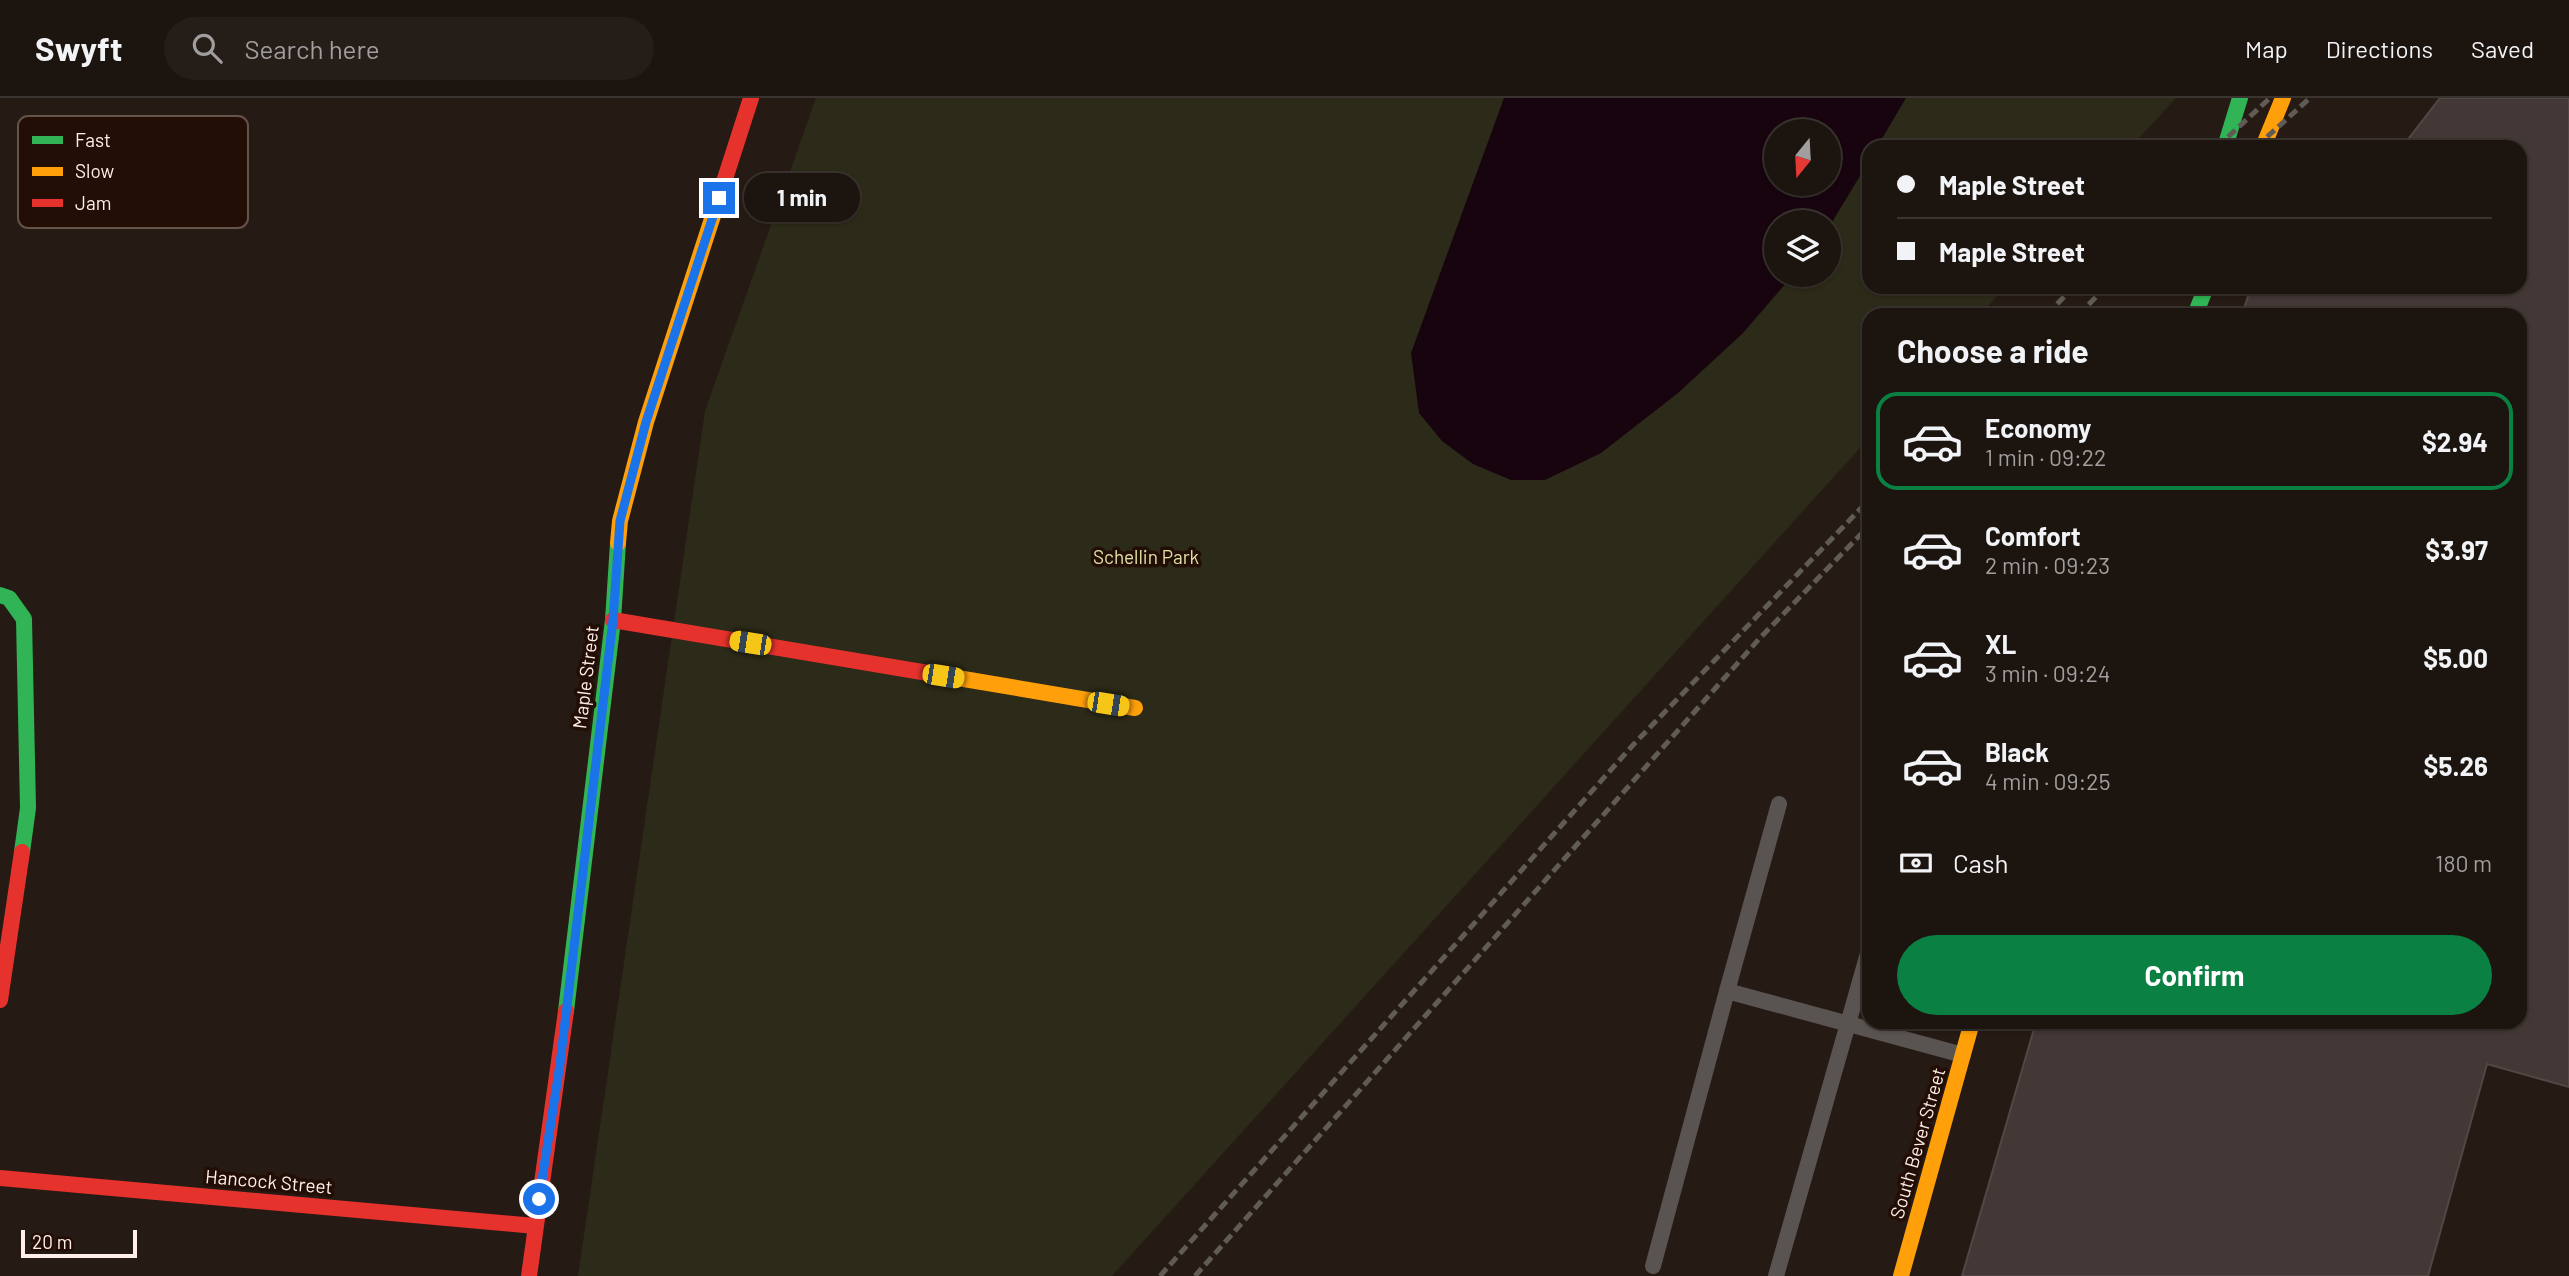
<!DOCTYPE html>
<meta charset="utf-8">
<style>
:root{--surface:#1c140f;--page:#251d18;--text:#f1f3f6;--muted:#a09e9e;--line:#3a332f;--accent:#0b8043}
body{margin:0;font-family:Barlow,sans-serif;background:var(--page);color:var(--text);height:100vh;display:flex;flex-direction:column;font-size:26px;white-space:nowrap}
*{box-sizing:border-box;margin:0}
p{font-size:23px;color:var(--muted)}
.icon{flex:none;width:38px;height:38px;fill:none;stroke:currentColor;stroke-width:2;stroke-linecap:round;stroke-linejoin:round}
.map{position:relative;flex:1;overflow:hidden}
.drawer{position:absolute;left:1862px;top:210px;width:665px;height:721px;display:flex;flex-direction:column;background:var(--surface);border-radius:21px;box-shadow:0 2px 5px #0004,0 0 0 2px var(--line)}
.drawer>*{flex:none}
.hud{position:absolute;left:1862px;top:42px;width:665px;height:154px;border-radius:21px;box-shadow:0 2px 5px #0004,0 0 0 2px var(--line);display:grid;align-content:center;height:154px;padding:0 35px;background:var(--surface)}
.needle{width:46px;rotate:198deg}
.tools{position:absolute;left:1764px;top:21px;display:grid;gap:14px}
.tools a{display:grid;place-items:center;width:77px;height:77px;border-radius:50%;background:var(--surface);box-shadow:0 2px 5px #0004,0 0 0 2px var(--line);font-size:35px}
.scale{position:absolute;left:21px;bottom:18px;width:116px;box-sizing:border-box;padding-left:7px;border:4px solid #ffefe8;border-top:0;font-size:19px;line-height:24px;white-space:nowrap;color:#ffefe8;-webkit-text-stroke:5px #230e05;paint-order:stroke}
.end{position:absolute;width:32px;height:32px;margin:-16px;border:9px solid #1a73e8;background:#fff;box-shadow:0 0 0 4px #fff}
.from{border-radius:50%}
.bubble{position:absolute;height:49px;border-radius:24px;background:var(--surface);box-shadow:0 2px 5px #0004,0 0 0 2px var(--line);font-size:23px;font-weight:700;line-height:49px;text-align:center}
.car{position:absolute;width:21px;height:42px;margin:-21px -10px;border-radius:9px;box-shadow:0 0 5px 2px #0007;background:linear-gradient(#f5c518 24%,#345 0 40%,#f5c518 0 76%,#345 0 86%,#f5c518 0)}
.hud b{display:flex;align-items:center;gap:24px;height:66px;font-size:26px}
.hud b+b{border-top:2px solid var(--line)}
.hud i{width:18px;height:18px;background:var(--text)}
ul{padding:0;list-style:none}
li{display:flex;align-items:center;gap:21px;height:98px;margin:0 14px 10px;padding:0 21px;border:4px solid transparent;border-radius:21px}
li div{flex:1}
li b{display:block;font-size:26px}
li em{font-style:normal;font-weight:700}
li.active{border-color:var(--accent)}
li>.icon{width:63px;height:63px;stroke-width:1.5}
h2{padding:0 35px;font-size:32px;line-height:84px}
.pay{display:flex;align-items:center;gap:18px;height:77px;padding:0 35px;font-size:26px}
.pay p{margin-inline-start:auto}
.button{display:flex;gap:14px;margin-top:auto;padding:14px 35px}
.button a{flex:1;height:80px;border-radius:42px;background:var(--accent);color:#fff;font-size:28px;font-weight:700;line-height:80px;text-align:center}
header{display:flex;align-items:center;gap:42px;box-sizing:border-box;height:98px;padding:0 35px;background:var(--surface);border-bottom:2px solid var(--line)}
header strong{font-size:33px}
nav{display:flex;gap:38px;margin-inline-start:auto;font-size:24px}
.search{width:490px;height:63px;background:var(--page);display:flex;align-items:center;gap:18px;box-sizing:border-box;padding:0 24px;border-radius:38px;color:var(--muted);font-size:26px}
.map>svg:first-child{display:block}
</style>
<header>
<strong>Swyft</strong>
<div class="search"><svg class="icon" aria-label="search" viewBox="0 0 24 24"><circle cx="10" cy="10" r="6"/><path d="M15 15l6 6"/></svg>Search here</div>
<nav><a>Map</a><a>Directions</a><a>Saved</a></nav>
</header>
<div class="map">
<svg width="2569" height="1178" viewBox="0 0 2569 1178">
<rect width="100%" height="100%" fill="#261a14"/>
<!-- green -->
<path fill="#2c2a18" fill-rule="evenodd" d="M 816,0 L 2176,0 L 2131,49 L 1869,49 L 1869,189 L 2005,189 L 1980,217 L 1869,217 L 1869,340 L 1112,1178 L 578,1178 L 705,313 ZM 1776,33 L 1829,33 L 1829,86 L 1776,86 ZM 1776,124 L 1829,124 L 1829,177 L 1776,177 Z"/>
<!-- water -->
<path fill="#17040f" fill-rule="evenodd" d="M 1504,0 L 1906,0 L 1877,49 L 1869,49 L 1869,63 L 1829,129 L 1829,124 L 1776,124 L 1776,177 L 1793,177 L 1743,235 L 1678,295 L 1601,355 L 1545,382 L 1511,382 L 1473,366 L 1442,343 L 1419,315 L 1411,255 ZM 1776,33 L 1829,33 L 1829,86 L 1776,86 Z"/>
<!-- building -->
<path fill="#443836" stroke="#524745" stroke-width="2" d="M 2440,0 L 2569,0 L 2569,989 L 2487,966 L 2428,1178 L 1962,1178 L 2036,924 L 2520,924 L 2520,217 L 2242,217 L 2251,189 L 2520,189 L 2520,49 L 2402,49 Z"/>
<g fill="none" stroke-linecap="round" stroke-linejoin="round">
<!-- lane -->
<g stroke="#595451" stroke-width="16">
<path d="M 1727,893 L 1779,706"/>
<path d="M 1653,1168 L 1727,893 L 1963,957"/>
<path d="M 1776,1178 L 1869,852"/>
</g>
<!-- fast -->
<g stroke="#30b455" stroke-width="16">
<path d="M 2225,49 L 2240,0"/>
<path d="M 2195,217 L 2206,189"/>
<path d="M 0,497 L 9,500 L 24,521 L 28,710 L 22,754"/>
<path d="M 566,913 L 613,522 L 618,445"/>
</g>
<!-- slow -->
<g stroke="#ff9f0a" stroke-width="16">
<path d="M 2263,49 L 2283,0"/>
<path d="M 618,445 L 620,423 L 646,324 L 723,87"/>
<path d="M 928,575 L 1135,610"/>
<path d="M 1901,1178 L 1972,924"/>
</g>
<!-- jam -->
<g stroke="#e5322d" stroke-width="16">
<path d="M 723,87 L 751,0"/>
<path d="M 613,522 L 928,575"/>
<path d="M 0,902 L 22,754"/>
<path d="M 0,1080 L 535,1128"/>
<path d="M 529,1178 L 566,913"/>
</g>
<!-- rail -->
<g stroke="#615b56" stroke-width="5" stroke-dasharray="10 5" stroke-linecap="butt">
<path d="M 2217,49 L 2270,0"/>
<path d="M 2256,49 L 2310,0"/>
<path d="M 2047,217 L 2073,189"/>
<path d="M 2078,217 L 2106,189"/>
<path d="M 1160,1178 L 1633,647 L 1869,402"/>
<path d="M 1195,1178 L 1759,541 L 1869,428"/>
</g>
</g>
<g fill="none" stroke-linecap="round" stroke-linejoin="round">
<!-- route -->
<path stroke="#1a73e8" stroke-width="9" d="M 539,1101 L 560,966 L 613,522 L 620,423 L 646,324 L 719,100"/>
</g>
<g text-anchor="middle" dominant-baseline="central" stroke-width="7" stroke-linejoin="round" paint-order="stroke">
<!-- park labels -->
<g font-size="19" fill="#e0e1a5" stroke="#230e05">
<text x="1146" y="458">Schellin Park</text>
</g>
<!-- street labels -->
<g font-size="19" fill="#ffefe8" stroke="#230e05">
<text transform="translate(585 579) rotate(-83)">Maple Street</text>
<text transform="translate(1917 1045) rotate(-74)">South Bever Street</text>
<text transform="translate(269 1083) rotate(5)">Hancock Street</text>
</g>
</g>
<!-- legend -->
<rect x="18" y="18" width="230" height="112" rx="10" fill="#230e05" stroke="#655249" stroke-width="2"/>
<rect x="32" y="38" width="31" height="8" fill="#30b455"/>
<rect x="32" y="69" width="31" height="9" fill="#ff9f0a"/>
<rect x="32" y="101" width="31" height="8" fill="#e5322d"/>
<g font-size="19" fill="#ffefe8">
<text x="75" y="49">Fast</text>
<text x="75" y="80">Slow</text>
<text x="75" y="112">Jam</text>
</g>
</svg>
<div class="tools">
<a><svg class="needle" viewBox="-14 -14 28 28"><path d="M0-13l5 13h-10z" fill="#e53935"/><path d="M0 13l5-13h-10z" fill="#a09e9e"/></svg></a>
<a><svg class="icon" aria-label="layers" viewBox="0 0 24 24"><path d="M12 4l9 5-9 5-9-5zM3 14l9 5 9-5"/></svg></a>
</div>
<div class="scale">20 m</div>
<i class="end from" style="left:539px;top:1101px"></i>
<i class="end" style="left:719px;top:100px"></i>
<div class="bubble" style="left:744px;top:75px;width:116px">1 min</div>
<i class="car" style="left:750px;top:545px;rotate:279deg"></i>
<i class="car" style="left:943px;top:578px;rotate:99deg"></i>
<i class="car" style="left:1108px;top:606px;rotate:99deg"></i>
<div class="hud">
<b><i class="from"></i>Maple Street</b>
<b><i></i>Maple Street</b>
</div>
<section class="drawer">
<h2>Choose a ride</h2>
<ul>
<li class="active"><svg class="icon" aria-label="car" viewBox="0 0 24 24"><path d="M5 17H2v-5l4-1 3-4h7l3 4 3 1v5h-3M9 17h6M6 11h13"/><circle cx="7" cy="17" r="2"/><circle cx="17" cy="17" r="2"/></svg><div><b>Economy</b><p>1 min · 09:22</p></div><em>$2.94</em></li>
<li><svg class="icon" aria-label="car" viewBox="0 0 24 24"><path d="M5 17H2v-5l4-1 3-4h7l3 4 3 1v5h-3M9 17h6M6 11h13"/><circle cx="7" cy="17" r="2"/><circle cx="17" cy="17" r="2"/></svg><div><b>Comfort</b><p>2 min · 09:23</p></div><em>$3.97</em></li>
<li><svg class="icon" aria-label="car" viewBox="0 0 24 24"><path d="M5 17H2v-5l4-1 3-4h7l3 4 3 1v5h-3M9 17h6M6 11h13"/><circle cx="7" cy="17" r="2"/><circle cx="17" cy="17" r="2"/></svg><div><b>XL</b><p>3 min · 09:24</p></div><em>$5.00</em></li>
<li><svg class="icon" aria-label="car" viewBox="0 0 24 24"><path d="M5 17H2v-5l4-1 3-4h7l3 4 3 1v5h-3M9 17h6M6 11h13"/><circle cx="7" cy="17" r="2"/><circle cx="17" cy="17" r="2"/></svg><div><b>Black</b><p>4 min · 09:25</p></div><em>$5.26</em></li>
</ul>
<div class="pay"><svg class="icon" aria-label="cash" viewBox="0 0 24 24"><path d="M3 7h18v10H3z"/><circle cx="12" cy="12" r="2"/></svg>Cash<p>180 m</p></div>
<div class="button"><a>Confirm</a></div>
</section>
</div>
